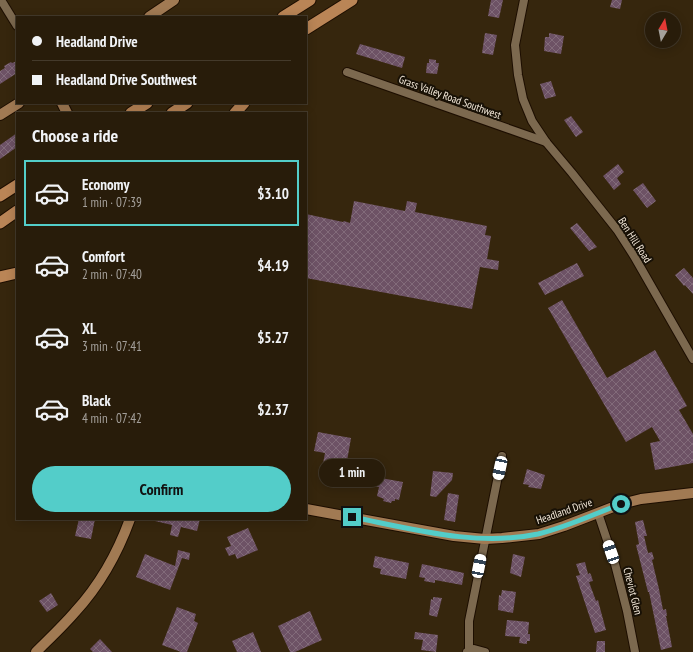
<!DOCTYPE html>
<meta charset="utf-8">
<style>
:root{--surface:#281c0a;--page:#302513;--text:#f1f3f6;--muted:#a5a19c;--line:#443a2b;--accent:#53cdc9}
body{margin:0;font-family:"PT Sans Narrow",sans-serif;background:var(--page);color:var(--text);height:100vh;display:flex;flex-direction:column;font-size:15px;white-space:nowrap}
*{box-sizing:border-box;margin:0}
p{font-size:13px;color:var(--muted)}
.icon{flex:none;width:22px;height:22px;fill:none;stroke:currentColor;stroke-width:2;stroke-linecap:round;stroke-linejoin:round}
.map{position:relative;flex:1;overflow:hidden}
.panel{position:absolute;left:16px;top:112px;width:291px;height:408px;display:flex;flex-direction:column;background:var(--surface);border-radius:0px;box-shadow:0 2px 10px #0003,0 0 0 1px var(--line)}
.panel>*{flex:none}
.hud{position:absolute;left:16px;top:16px;width:291px;height:88px;border-radius:0px;box-shadow:0 2px 10px #0003,0 0 0 1px var(--line);display:grid;align-content:center;height:88px;padding:0 16px;background:var(--surface)}
.needle{width:26px;rotate:10deg}
.tools{position:absolute;left:645px;top:12px;display:grid;gap:8px}
.tools a{display:grid;place-items:center;width:36px;height:36px;border-radius:50%;background:var(--surface);box-shadow:0 2px 10px #0003,0 0 0 1px var(--line);font-size:20px}
.end{position:absolute;width:18px;height:18px;margin:-9px;border:5px solid #53cdc9;background:#111;box-shadow:0 0 0 2px #111}
.from{border-radius:50%}
.bubble{position:absolute;height:28px;border-radius:14px;background:var(--surface);box-shadow:0 2px 10px #0003,0 0 0 1px var(--line);font-size:13px;font-weight:700;line-height:28px;text-align:center}
.car{position:absolute;width:12px;height:24px;margin:-12px -6px;border-radius:5px;box-shadow:0 0 3px 1px #0007;background:linear-gradient(#fff 24%,#345 0 40%,#fff 0 76%,#345 0 86%,#fff 0)}
.hud b{display:flex;align-items:center;gap:14px;height:38px;font-size:15px}
.hud b+b{border-top:1px solid var(--line)}
.hud i{width:10px;height:10px;background:var(--text)}
ul{padding:0;list-style:none}
li{display:flex;align-items:center;gap:12px;height:66px;margin:0 8px 6px;padding:0 8px;border:2px solid transparent;border-radius:0px}
li div{flex:1}
li b{display:block;font-size:15px}
li em{font-style:normal;font-weight:700}
li.current{border-color:var(--accent)}
li>.icon{width:36px;height:36px;stroke-width:1.5}
h2{padding:0 16px;font-size:18px;line-height:48px}
.button{display:flex;gap:8px;margin-top:auto;padding:8px 16px}
.button a{flex:1;height:46px;border-radius:24px;background:var(--accent);color:#111;font-size:16px;font-weight:700;line-height:46px;text-align:center}
.map>svg:first-child{display:block}
</style>
<div class="map">
<svg width="693" height="652" viewBox="0 0 693 652">
<defs>
<pattern id="building-cross-hatch" width="8" height="8" patternUnits="userSpaceOnUse"><rect width="8" height="8" fill="#6d5265"/><path d="M0 0l8 8M0 8l8-8" fill="none" stroke="#826b7a"/></pattern>
</defs>
<rect width="100%" height="100%" fill="#36260d"/>
<!-- building -->
<g fill="url(#building-cross-hatch)">
<path d="M 491,0 L 503,0 L 499,18 L 488,16 Z"/>
<path d="M 612,0 L 622,0 L 620,9 L 610,7 Z"/>
<path d="M 485,33 L 497,35 L 493,55 L 482,53 Z"/>
<path d="M 549,33 L 564,36 L 561,54 L 544,51 L 545,37 L 549,37 Z"/>
<path d="M 360,44 L 405,57 L 402,68 L 356,54 Z"/>
<path d="M 429,59 L 436,60 L 436,63 L 439,63 L 437,74 L 426,73 L 427,63 L 429,63 Z"/>
<path d="M 17,61 L 17,73 L 0,84 L 0,71 L 5,68 L 4,66 L 11,62 L 12,63 Z"/>
<path d="M 551,81 L 556,96 L 545,99 L 540,84 Z"/>
<path d="M 571,116 L 583,132 L 576,137 L 564,120 Z"/>
<path d="M 17,133 L 17,147 L 0,159 L 0,145 Z"/>
<path d="M 618,164 L 624,172 L 617,178 L 621,184 L 614,190 L 603,176 Z"/>
<path d="M 643,183 L 656,201 L 647,208 L 633,190 Z"/>
<path d="M 354,201 L 405,211 L 407,201 L 417,203 L 415,212 L 487,226 L 485,235 L 491,236 L 487,259 L 499,261 L 498,270 L 480,267 L 472,309 L 306,278 L 306,214 L 343,222 L 344,221 L 350,223 Z"/>
<path d="M 577,223 L 597,247 L 589,251 L 570,228 Z"/>
<path d="M 577,263 L 584,276 L 545,295 L 538,283 Z"/>
<path d="M 684,268 L 693,278 L 693,294 L 685,285 L 684,286 L 675,275 Z"/>
<path d="M 562,300 L 607,378 L 655,350 L 687,406 L 679,410 L 693,434 L 693,463 L 655,470 L 650,443 L 660,441 L 652,427 L 626,442 L 548,308 Z"/>
<path d="M 318,432 L 351,438 L 343,484 L 328,482 L 322,469 L 325,453 L 314,451 Z"/>
<path d="M 527,469 L 545,475 L 541,489 L 528,487 L 529,485 L 523,484 Z"/>
<path d="M 433,471 L 453,473 L 452,480 L 436,497 L 430,496 Z"/>
<path d="M 364,475 L 403,482 L 399,500 L 395,499 L 395,501 L 392,501 L 391,503 L 383,501 L 384,499 L 377,496 L 379,487 L 362,484 L 362,477 L 363,477 Z"/>
<path d="M 448,493 L 459,495 L 455,522 L 444,520 Z"/>
<path d="M 79,519 L 95,519 L 91,539 L 75,536 Z"/>
<path d="M 155,519 L 200,519 L 197,531 L 181,527 L 178,537 L 170,535 L 172,525 L 155,521 Z"/>
<path d="M 643,520 L 647,536 L 644,536 L 648,553 L 652,552 L 654,559 L 652,560 L 659,589 L 663,610 L 666,609 L 667,616 L 666,616 L 672,647 L 661,650 L 649,592 L 648,592 L 636,545 L 639,544 L 635,522 Z"/>
<path d="M 248,528 L 258,550 L 237,559 L 235,554 L 229,556 L 225,548 L 231,546 L 227,537 Z"/>
<path d="M 178,550 L 190,553 L 189,560 L 182,558 L 170,590 L 136,577 L 145,554 L 175,566 Z"/>
<path d="M 513,554 L 525,557 L 521,577 L 510,573 Z"/>
<path d="M 375,556 L 409,563 L 406,579 L 380,574 L 381,569 L 373,567 Z"/>
<path d="M 585,562 L 588,574 L 590,573 L 591,575 L 593,581 L 589,582 L 596,601 L 598,600 L 600,608 L 606,630 L 595,633 L 576,576 L 580,575 L 576,564 Z"/>
<path d="M 422,564 L 464,573 L 462,585 L 435,580 L 435,583 L 424,581 L 425,578 L 419,577 Z"/>
<path d="M 502,590 L 516,592 L 513,613 L 498,610 L 499,595 L 501,596 Z"/>
<path d="M 51,593 L 58,605 L 47,612 L 39,601 Z"/>
<path d="M 433,597 L 442,598 L 437,617 L 429,615 L 431,599 L 433,600 Z"/>
<path d="M 177,607 L 196,614 L 194,621 L 198,623 L 187,652 L 181,652 L 162,645 Z"/>
<path d="M 310,611 L 322,640 L 295,652 L 290,652 L 278,626 Z"/>
<path d="M 507,620 L 529,622 L 528,634 L 530,634 L 530,641 L 527,641 L 527,644 L 519,643 L 520,637 L 505,636 Z"/>
<path d="M 253,632 L 261,652 L 237,652 L 232,641 Z"/>
<path d="M 415,632 L 438,635 L 436,652 L 421,650 L 423,640 L 414,639 Z"/>
<path d="M 100,639 L 112,652 L 93,652 L 90,649 Z"/>
<path d="M 597,641 L 605,641 L 605,652 L 596,652 Z"/>
</g>
<g fill="none" stroke-linecap="round" stroke-linejoin="round">
<defs>
<g id="minor">
<path d="M 1,0 L 17,26"/>
<path d="M 524,0 L 515,45 L 518,75 L 523,99 L 532,121 L 546,142 L 572,173 L 618,231 L 634,256 L 693,359"/>
<path d="M 347,72 L 546,142"/>
<path d="M 598,513 L 615,564 L 627,611 L 635,652"/>
<path d="M 469,650 L 469,621 L 502,456"/>
<path d="M 467,652 L 474,649 L 485,652"/>
</g>
<g id="major">
<path d="M 149,17 L 174,0"/>
<path d="M 62,103 L 67,113"/>
<path d="M 0,115 L 19,103"/>
<path d="M 306,509 L 454,536 L 485,539 L 502,538 L 539,534 L 564,526 L 621,504 L 641,499 L 693,493"/>
<path d="M 36,652 C 49,639 63,626 75,612 C 99,586 118,552 130,519"/>
</g>
<g id="highway">
<path d="M 283,17 L 310,0"/>
<path d="M 306,29 L 352,0"/>
<path d="M 131,113 L 147,103"/>
<path d="M 172,113 L 187,103"/>
<path d="M 235,113 L 244,103"/>
<path d="M 0,196 L 17,185"/>
<path d="M 0,223 L 17,211"/>
<path d="M 0,277 L 17,273"/>
</g>
</defs>
<!-- minor casing -->
<use href="#minor" stroke="#1d0e00" stroke-width="10"/>
<!-- major casing -->
<use href="#major" stroke="#1d0e00" stroke-width="12"/>
<!-- highway casing -->
<use href="#highway" stroke="#1d0e00" stroke-width="13"/>
<!-- minor -->
<use href="#minor" stroke="#7c694f" stroke-width="8"/>
<!-- major -->
<use href="#major" stroke="#a17a53" stroke-width="10"/>
<!-- highway -->
<use href="#highway" stroke="#ba8556" stroke-width="11"/>
</g>
<g fill="none" stroke-linecap="round" stroke-linejoin="round">
<!-- route -->
<path stroke="#53cdc9" stroke-width="5" d="M 352,517 C 413,529 477,547 538,534 C 567,527 594,514 621,504"/>
</g>
<g text-anchor="middle" dominant-baseline="central" stroke-width="4" stroke-linejoin="round" paint-order="stroke">
<!-- street labels -->
<g font-size="11" fill="#f5eadb" stroke="#181106">
<text transform="translate(450 97) rotate(20)">Grass Valley Road Southwest</text>
<text transform="translate(635 240) rotate(57)">Ben Hill Road</text>
<text transform="translate(564 511) rotate(-19)">Headland Drive</text>
<text transform="translate(633 591) rotate(76)">Cheviot Glen</text>
</g>
</g>
</svg>
<div class="tools">
<a><svg class="needle" viewBox="-14 -14 28 28"><path d="M0-13l5 13h-10z" fill="#e53935"/><path d="M0 13l5-13h-10z" fill="#a5a19c"/></svg></a>
</div>
<i class="end from" style="left:621px;top:504px"></i>
<i class="end" style="left:352px;top:517px"></i>
<div class="bubble" style="left:319px;top:459px;width:66px">1 min</div>
<i class="car" style="left:500px;top:468px;rotate:192deg"></i>
<i class="car" style="left:611px;top:552px;rotate:341deg"></i>
<i class="car" style="left:479px;top:566px;rotate:11deg"></i>
<div class="hud">
<b><i class="from"></i>Headland Drive</b>
<b><i></i>Headland Drive Southwest</b>
</div>
<section class="panel">
<h2>Choose a ride</h2>
<ul>
<li class="current"><svg class="icon" aria-label="car" viewBox="0 0 24 24"><path d="M5 17H2v-5l4-1 3-4h7l3 4 3 1v5h-3M9 17h6M6 11h13"/><circle cx="7" cy="17" r="2"/><circle cx="17" cy="17" r="2"/></svg><div><b>Economy</b><p>1 min · 07:39</p></div><em>$3.10</em></li>
<li><svg class="icon" aria-label="car" viewBox="0 0 24 24"><path d="M5 17H2v-5l4-1 3-4h7l3 4 3 1v5h-3M9 17h6M6 11h13"/><circle cx="7" cy="17" r="2"/><circle cx="17" cy="17" r="2"/></svg><div><b>Comfort</b><p>2 min · 07:40</p></div><em>$4.19</em></li>
<li><svg class="icon" aria-label="car" viewBox="0 0 24 24"><path d="M5 17H2v-5l4-1 3-4h7l3 4 3 1v5h-3M9 17h6M6 11h13"/><circle cx="7" cy="17" r="2"/><circle cx="17" cy="17" r="2"/></svg><div><b>XL</b><p>3 min · 07:41</p></div><em>$5.27</em></li>
<li><svg class="icon" aria-label="car" viewBox="0 0 24 24"><path d="M5 17H2v-5l4-1 3-4h7l3 4 3 1v5h-3M9 17h6M6 11h13"/><circle cx="7" cy="17" r="2"/><circle cx="17" cy="17" r="2"/></svg><div><b>Black</b><p>4 min · 07:42</p></div><em>$2.37</em></li>
</ul>
<div class="button"><a>Confirm</a></div>
</section>
</div>
